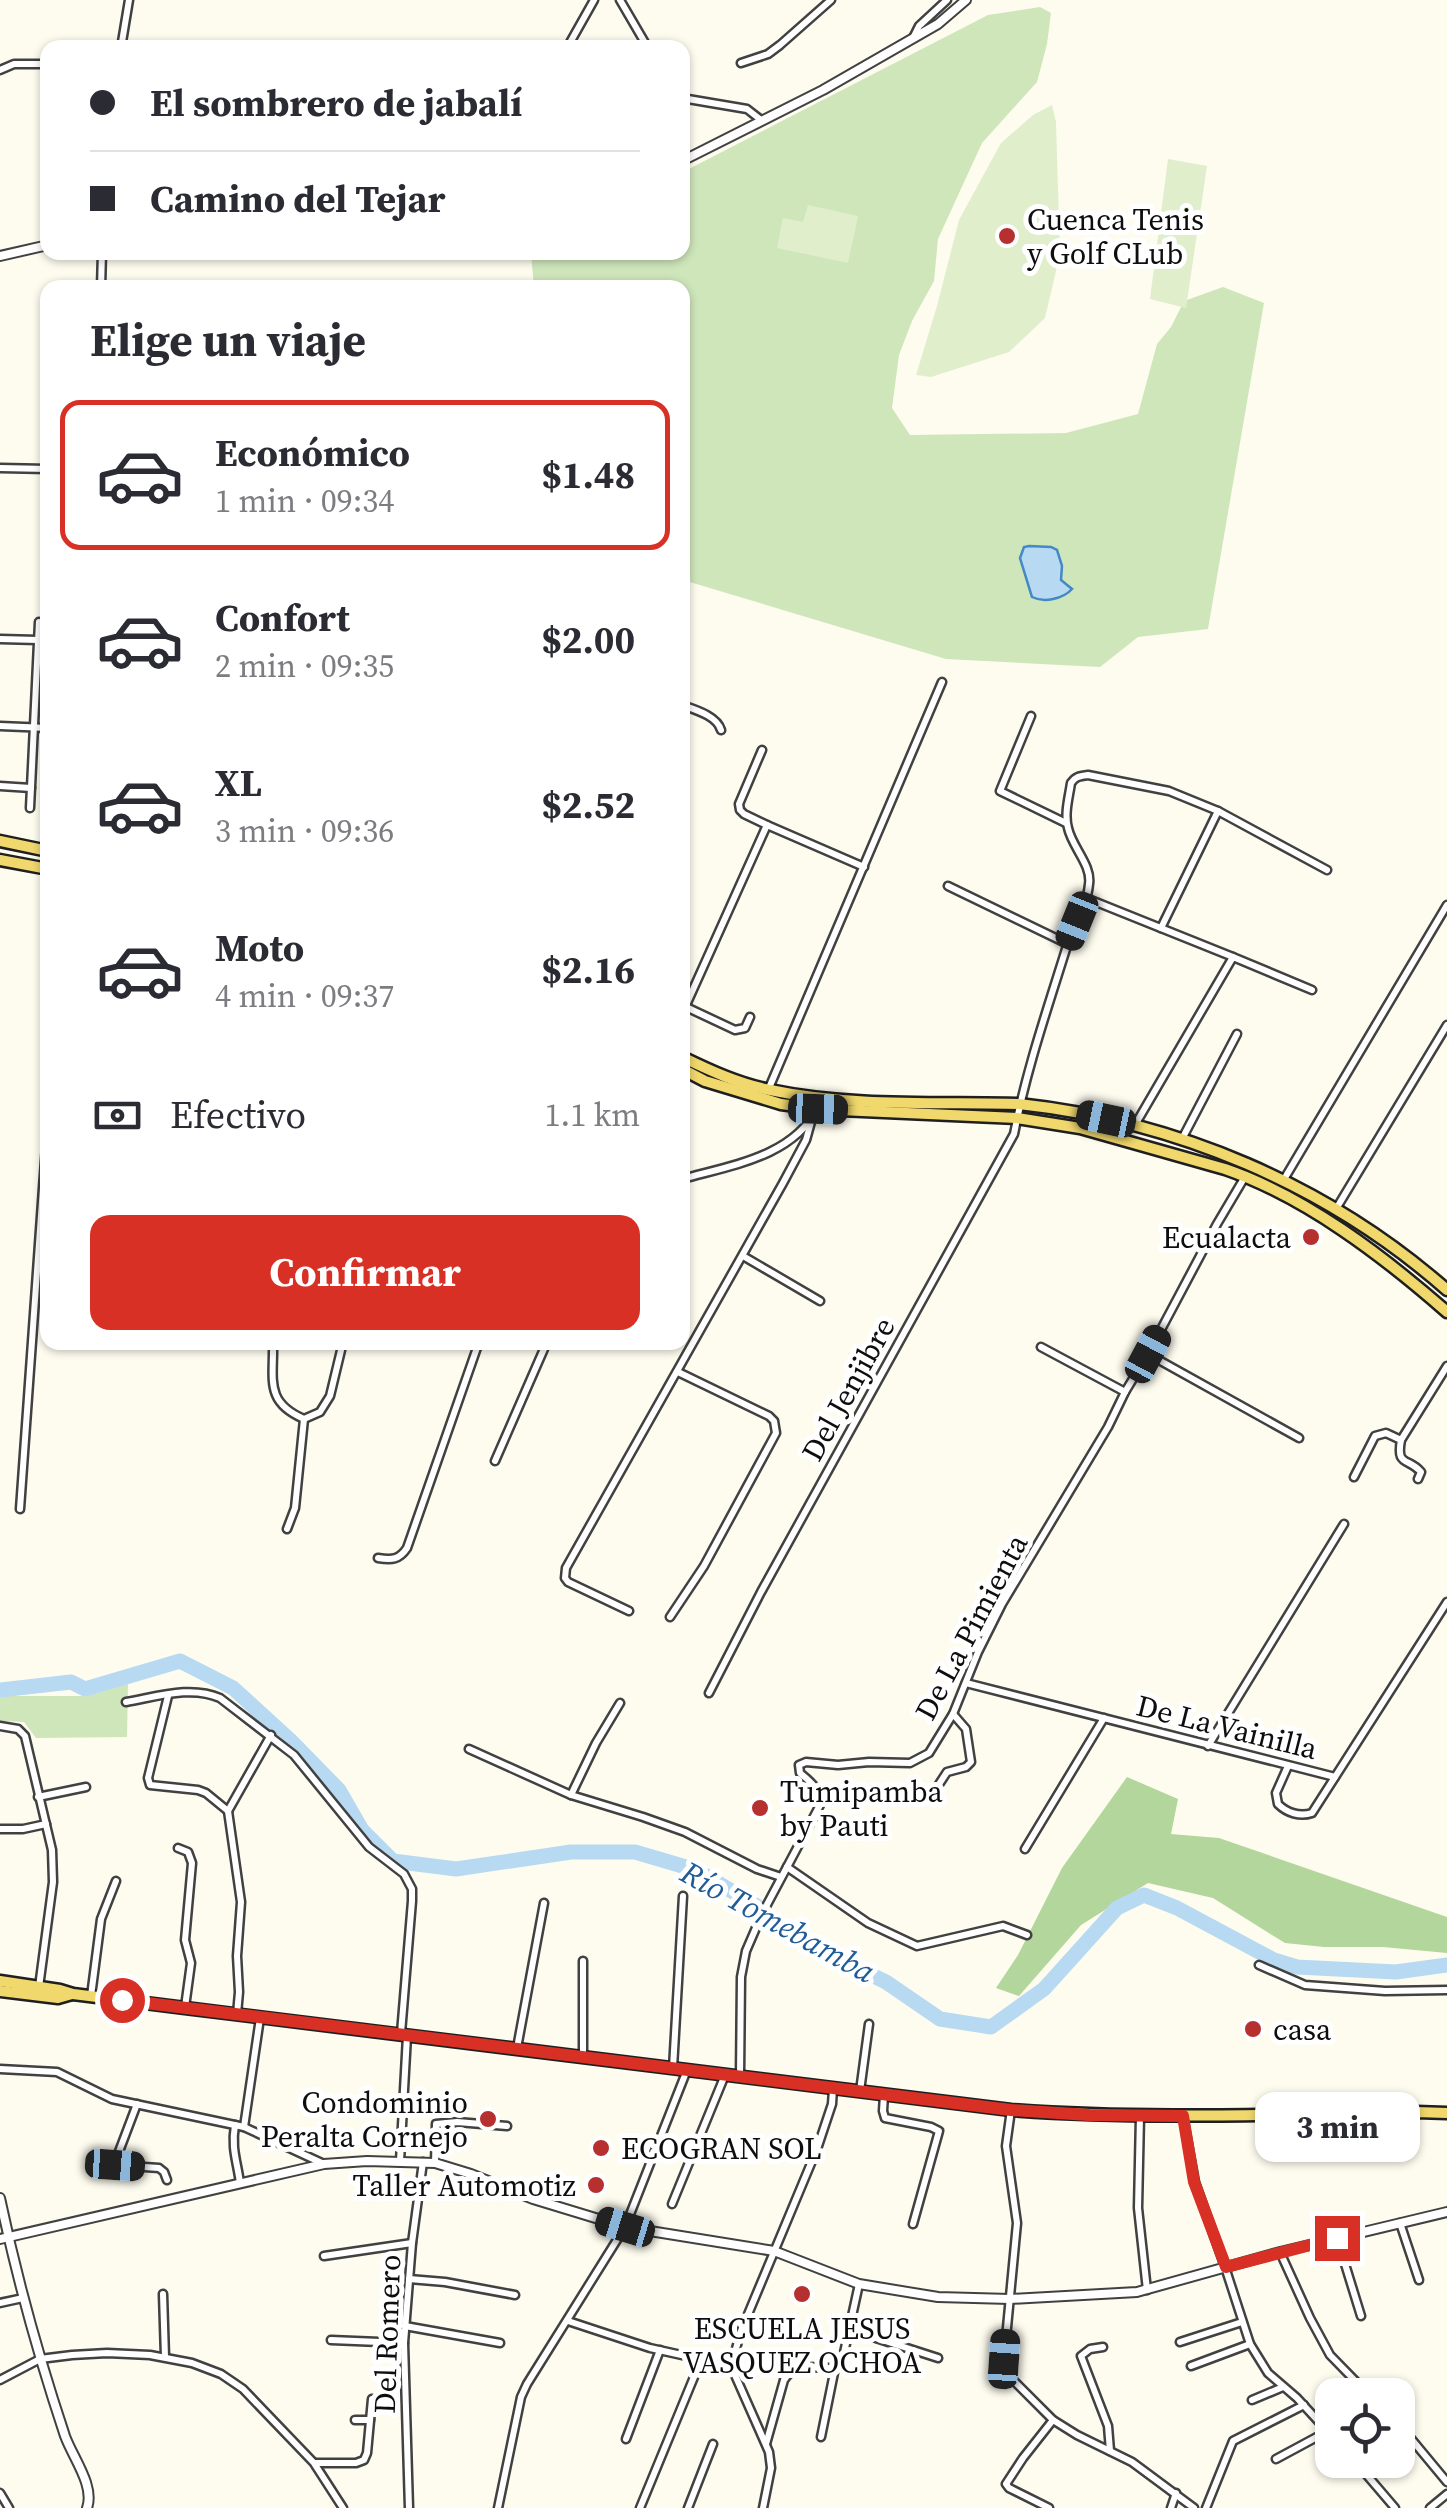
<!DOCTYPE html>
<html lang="es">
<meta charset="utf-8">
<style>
:root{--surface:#fff;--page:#f7f7f7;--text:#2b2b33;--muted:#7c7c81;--line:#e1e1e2;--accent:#d93025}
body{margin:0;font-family:"Source Serif 4",serif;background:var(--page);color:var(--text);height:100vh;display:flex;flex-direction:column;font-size:38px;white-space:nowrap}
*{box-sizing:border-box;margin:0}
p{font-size:32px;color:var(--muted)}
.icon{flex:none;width:55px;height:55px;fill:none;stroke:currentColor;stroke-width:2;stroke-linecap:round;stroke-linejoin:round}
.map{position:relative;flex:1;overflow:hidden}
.drawer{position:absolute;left:40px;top:280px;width:650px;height:1070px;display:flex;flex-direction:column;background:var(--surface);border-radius:20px;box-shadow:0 2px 8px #0004}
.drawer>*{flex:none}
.banner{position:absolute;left:40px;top:40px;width:650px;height:220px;border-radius:20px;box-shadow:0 2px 8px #0004;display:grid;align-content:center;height:220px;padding:0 50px;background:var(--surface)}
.tools{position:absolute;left:1315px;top:2378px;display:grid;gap:20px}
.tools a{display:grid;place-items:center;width:100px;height:100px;border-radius:20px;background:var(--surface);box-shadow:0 2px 8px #0004;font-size:50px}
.end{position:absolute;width:45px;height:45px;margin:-22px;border:12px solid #d93025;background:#fff;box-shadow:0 0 0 5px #fff}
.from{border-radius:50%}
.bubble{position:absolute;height:70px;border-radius:20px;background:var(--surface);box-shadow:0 2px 8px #0004;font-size:32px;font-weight:700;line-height:70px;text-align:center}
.car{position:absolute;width:30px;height:60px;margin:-30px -15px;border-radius:12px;box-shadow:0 0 8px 2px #0007;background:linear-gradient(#222 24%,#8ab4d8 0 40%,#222 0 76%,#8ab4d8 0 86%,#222 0)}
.banner b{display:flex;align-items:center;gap:35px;height:95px;font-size:38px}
.banner b+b{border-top:2px solid var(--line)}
.banner i{width:25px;height:25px;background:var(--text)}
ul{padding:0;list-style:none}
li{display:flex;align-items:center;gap:30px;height:150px;margin:0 20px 15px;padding:0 30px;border:5px solid transparent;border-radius:20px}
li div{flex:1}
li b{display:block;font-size:38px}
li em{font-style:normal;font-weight:700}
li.current{border-color:var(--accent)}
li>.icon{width:90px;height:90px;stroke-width:1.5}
h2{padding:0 50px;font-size:45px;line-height:120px}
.pay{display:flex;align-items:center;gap:25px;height:110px;padding:0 50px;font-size:38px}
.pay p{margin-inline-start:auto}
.cta{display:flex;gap:20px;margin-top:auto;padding:20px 50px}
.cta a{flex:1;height:115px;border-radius:20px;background:var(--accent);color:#fff;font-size:40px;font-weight:700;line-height:115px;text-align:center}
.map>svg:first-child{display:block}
</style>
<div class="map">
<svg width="1447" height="2508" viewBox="0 0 1447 2508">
<rect width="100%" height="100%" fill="#fefcef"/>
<!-- green -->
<g fill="#cfe6bb">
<path d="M 1040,7 L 1051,13 L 1047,44 L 1037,82 L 982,143 L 938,239 L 934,281 L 912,321 L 899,355 L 892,408 L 910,435 L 1066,433 L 1138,414 L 1157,344 L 1171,327 L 1184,301 L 1223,287 L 1264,303 L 1208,629 L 1138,637 L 1100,667 L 946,659 L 683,580 L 682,288 L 534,287 L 531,253 L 682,252 L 683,172 L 988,15 Z"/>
<path d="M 128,1684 L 127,1737 L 36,1738 L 24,1722 L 0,1721 L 0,1696 L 87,1696 Z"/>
</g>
<!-- forest -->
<path fill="#b2d69b" d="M 1127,1777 L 1178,1799 L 1171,1834 L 1219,1838 L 1447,1917 L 1447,1953 L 1383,1947 L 1324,1947 L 1285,1943 L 1213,1898 L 1148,1883 L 1081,1925 L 1019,1996 L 996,1988 L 1018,1955 L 1062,1868 Z"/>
<!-- pitch -->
<g fill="#e0eecc">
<path d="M 1052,105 L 1056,122 L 1060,254 L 1045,318 L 1009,352 L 931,377 L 916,375 L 937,306 L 959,220 L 1001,143 L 1033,115 Z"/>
<path d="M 1168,159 L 1207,166 L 1186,308 L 1150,299 Z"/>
<path d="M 808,205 L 858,216 L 848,263 L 777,248 L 783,218 L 803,222 Z"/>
</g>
<!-- water -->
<path fill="#b7d9f2" stroke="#4289c5" stroke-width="2.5" d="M 1029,546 L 1051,547 L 1057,550 L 1062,566 L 1061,580 L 1072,589 C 1063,599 1044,603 1032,597 L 1020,558 L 1024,547 Z"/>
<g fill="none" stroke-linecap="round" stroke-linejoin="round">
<!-- river -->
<path stroke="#b7d9f2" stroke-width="15" d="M 0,1690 L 71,1682 L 85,1689 L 180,1661 L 233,1688 L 290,1740 L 339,1790 L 362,1830 L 393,1861 L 456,1869 L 571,1852 L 635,1852 L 696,1870 L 757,1906 L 797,1939 L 886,1982 L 940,2019 L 991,2027 L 1044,1989 L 1117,1908 L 1144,1895 L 1177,1908 L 1274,1960 L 1297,1967 L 1396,1972 L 1447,1965"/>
<defs>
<g id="minor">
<path d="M 620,0 L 648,48"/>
<path d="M 913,38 L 919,26 L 947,0"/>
<path d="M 121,48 L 129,0"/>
<path d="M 567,48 L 594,0"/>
<path d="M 741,63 L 768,54 L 780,45 L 831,0"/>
<path d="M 0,70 L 14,64 L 48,64"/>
<path d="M 682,98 L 747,109 L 761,120"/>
<path d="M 101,288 L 102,252"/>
<path d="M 0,468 L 48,469"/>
<path d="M 0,639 L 38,640"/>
<path d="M 682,705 C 696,710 717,716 721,730"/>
<path d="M 1031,716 L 1000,791 L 1066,823"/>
<path d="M 0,726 L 48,728"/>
<path d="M 0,786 L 31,788"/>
<path d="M 30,808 L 39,622"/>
<path d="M 767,825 L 864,867"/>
<path d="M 948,886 L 1068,944"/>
<path d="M 1086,898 L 1233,957"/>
<path d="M 1161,928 L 1218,811"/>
<path d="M 686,1007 L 735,1030 L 745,1028 L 750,1017"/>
<path d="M 682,1014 L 767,825 L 744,814 L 740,810 L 739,804 L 762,750"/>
<path d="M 769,1088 L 942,682"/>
<path d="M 1135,1125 L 1233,957 L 1312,990"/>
<path d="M 1182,1139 L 1237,1034"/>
<path d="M 682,1179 C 732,1165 792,1157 818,1108"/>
<path d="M 1283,1181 L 1447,905"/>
<path d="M 1336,1209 L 1447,1025"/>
<path d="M 743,1256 L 820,1301"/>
<path d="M 273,1342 C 274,1379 264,1402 304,1419 L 320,1412 L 330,1396 L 343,1342"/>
<path d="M 1041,1347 L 1125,1392"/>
<path d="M 1148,1354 L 1299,1438"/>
<path d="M 495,1461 L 547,1342"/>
<path d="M 1354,1477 L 1375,1436 L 1386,1433 L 1401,1440"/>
<path d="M 1418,1479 L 1421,1472 C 1408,1457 1396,1467 1401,1440 L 1447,1366"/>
<path d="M 20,1509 L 48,1118"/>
<path d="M 287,1529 L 295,1508 L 304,1419"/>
<path d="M 378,1558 C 392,1560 399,1560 407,1548 L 479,1342"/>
<path d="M 629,1611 L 568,1582 L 565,1578 L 566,1568 L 783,1183 L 806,1140 L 811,1122"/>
<path d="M 670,1617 L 704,1566 L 776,1433 L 774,1421 L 769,1416 L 678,1372"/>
<path d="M 966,1683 L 1335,1777"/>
<path d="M 709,1693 L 761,1592 L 1014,1134 C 1026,1071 1047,1010 1066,949 C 1073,928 1087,907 1089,884 C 1092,865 1072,847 1068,828 C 1064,814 1069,797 1071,783 C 1076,776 1080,776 1088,775 L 1169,791 L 1218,811 L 1327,870"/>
<path d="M 168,1696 L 148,1778 L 150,1785 L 198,1790 L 206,1793 L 228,1811 L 271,1735"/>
<path d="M 126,1702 C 156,1697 191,1685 220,1698 L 294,1755 L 369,1847 L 404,1874 L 412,1889 L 412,1901 L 401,2033"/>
<path d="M 0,1726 L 18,1729 L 25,1736 L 52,1850 L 53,1882 L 39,1987"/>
<path d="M 1208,1746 L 1344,1524"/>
<path d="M 469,1749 L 571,1795 L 643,1817 L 685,1832 L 757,1869 L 781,1877"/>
<path d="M 1288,1766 L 1276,1793 L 1278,1804 C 1287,1813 1300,1817 1312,1813 L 1447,1602"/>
<path d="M 571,1795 L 596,1743 L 620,1703"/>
<path d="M 932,1795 L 947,1772 L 966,1767 L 971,1762 L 966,1729 L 953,1714"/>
<path d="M 38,1797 L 86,1787"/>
<path d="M 228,1811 L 241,1902 L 237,1956 L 239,1992 L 237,2014"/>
<path d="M 0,1829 L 23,1829 L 46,1824"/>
<path d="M 178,1848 L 188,1852 L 192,1863 L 185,1940 L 191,1963 L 185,2007"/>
<path d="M 1025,1849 L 1104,1718"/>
<path d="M 787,1867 L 868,1923 L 917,1946 L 1003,1926 L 1027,1935"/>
<path d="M 1259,1965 L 1305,1985 L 1385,1991 L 1447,1990"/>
<path d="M 91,1996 L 101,1919 L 116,1881"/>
<path d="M 517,2048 L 544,1903"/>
<path d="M 583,2057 L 583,1961"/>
<path d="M 673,2068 L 683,1896"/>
<path d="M 0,2069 L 57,2072 L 112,2099 L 244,2127 L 324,2164"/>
<path d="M 740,2076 L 741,1977 L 746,1951 L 762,1914 L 820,1805 C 821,1790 811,1782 800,1773 L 799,1765 L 806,1762 L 838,1765 L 869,1762 L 910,1763 L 929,1753 L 953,1714 L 978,1652 L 1002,1604 L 1108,1427 L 1125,1392 L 1148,1354 L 1217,1224 L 1246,1175"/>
<path d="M 860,2091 L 869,2024"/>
<path d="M 884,2095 L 883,2111 L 885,2118 L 931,2127 L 939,2131 L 913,2224"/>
<path d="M 1011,2110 L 1006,2146 L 1017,2223 L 1004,2359 L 1006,2370 L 1012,2379 L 1053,2420 L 1077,2435 L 1132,2462 L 1194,2508"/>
<path d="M 1140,2116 L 1138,2208 L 1147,2290"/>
<path d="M 1183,2116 L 1195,2182 L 1225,2267 L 1250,2344 L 1268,2373 L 1297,2398 L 1332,2436"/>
<path d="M 235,2125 C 231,2148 237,2161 240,2183"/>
<path d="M 244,2127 L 260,2018"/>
<path d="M 400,2161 L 407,2036"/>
<path d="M 435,2163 L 436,2124 L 457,2122 L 507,2126"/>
<path d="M 115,2165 L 159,2168 L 164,2172 L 167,2180"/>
<path d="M 92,2169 L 107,2172 L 112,2170 L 137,2104"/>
<path d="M 672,2204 L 725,2075"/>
<path d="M 1400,2223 L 1419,2280"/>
<path d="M 1337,2238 L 1361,2316"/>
<path d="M 1280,2252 L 1310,2318 L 1330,2355 L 1369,2395"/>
<path d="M 324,2256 L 412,2243"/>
<path d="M 409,2279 L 445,2282 L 515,2295"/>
<path d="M 163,2294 L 165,2357"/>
<path d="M 0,2303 L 23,2298"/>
<path d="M 568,2321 L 650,2348 L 731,2366"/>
<path d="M 405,2326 L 500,2343"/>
<path d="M 851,2330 L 938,2358"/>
<path d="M 331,2340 L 404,2343"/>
<path d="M 1180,2342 L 1242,2322"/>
<path d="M 1103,2347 L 1090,2349 L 1081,2356 L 1108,2426 L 1110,2451"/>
<path d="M 1191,2366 L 1250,2344"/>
<path d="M 0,2380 L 40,2359 L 72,2355 L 107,2353 L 150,2355 L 192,2363 L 221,2374 L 243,2389 L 314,2463 L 343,2508"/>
<path d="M 1252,2400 L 1283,2387"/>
<path d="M 355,2420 L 370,2420"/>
<path d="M 1398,2423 L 1447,2482"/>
<path d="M 821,2437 L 835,2368"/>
<path d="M 626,2439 L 660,2350"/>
<path d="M 766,2444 L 784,2380 C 797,2360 815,2369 835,2368 L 842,2362 L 859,2284"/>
<path d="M 1276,2459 L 1328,2431"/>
<path d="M 1354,2460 L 1395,2508"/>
<path d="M 315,2463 L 356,2463 L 364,2460 L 367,2453 L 372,2399"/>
<path d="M 0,2493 L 9,2508"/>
<path d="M 409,2508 L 404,2343 L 412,2243 L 423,2162"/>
<path d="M 498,2508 L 521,2397 L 527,2384 L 625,2227 L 687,2070"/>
<path d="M 640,2508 L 701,2360"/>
<path d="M 688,2508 L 713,2444"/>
<path d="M 763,2508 L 771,2468 L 769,2452 L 731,2366 L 741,2331 L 817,2149 L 832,2104 L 833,2089"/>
<path d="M 1049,2508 L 1009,2488 L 1006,2484 L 1023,2458 L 1053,2420"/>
<path d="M 1171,2508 L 1176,2493"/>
<path d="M 1206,2508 L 1233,2441 L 1304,2405"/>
<path d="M 1430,2508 L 1447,2494"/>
</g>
<g id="tertiary">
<path d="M 682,161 L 823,90 L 938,24 L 966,0"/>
<path d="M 0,256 L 48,245"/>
<path d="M 0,2198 C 17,2279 39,2358 65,2436 C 73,2458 95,2486 87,2508"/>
<path d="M 0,2239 L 324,2164 L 367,2161 L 435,2163 L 471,2174 L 533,2199 L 625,2227 L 774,2251 L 859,2284 L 938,2297 L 1010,2299 L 1137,2292 L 1280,2252 L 1447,2212"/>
</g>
<g id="primary">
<path d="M 0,841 L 48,851"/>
<path d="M 0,860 L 48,869"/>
<path d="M 682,1057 C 711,1071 739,1084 770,1090 C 851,1107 937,1102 1019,1104 C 1176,1121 1328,1185 1447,1290"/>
<path d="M 682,1069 L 705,1081 L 781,1104 L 818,1109 L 1017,1118 L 1080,1128 L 1225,1169 C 1306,1197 1383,1256 1447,1312"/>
<path d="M 0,1981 L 60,1990 L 73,1994 L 185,2008 L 1011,2110 C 1146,2120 1281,2114 1416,2112 L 1447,2113"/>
<path d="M 0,1991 L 58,1998 L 72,1994"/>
</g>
</defs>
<!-- minor casing -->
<use href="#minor" stroke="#414141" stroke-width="11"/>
<!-- tertiary casing -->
<use href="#tertiary" stroke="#414141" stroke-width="12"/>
<!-- primary casing -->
<use href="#primary" stroke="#1f1f1f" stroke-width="15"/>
<!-- minor -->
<use href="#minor" stroke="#fff" stroke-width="6"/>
<!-- tertiary -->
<use href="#tertiary" stroke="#fff" stroke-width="8"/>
<!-- primary -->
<use href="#primary" stroke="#f0d86d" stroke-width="10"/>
</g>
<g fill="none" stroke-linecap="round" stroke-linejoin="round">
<!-- route -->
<path stroke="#d93025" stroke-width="12" d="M 122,2000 L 1011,2110 L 1089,2115 L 1183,2116 L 1194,2182 L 1226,2267 L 1337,2238"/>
</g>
<!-- markers -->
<g fill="#b5302e" stroke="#fff" stroke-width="4">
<circle cx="1007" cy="236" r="10"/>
<circle cx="1311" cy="1237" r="10"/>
<circle cx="760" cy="1808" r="10"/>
<circle cx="1253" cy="2029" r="10"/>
<circle cx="488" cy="2119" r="10"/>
<circle cx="601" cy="2148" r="10"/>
<circle cx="596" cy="2185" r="10"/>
<circle cx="802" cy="2294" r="10"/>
</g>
<g text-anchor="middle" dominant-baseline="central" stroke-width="10" stroke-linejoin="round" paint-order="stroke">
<!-- poi labels -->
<g font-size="30" fill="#0e0e0e" stroke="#fff" text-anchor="start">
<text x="1027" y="219">Cuenca Tenis<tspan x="1027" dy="34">y Golf CLub</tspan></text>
<text x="1291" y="1237" text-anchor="end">Ecualacta</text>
<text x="780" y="1791">Tumipamba<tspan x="780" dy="34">by Pauti</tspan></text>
<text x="1273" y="2029">casa</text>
<text x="468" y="2102" text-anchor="end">Condominio<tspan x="468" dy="34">Peralta Cornejo</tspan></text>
<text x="621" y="2148">ECOGRAN SOL</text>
<text x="576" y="2185" text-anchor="end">Taller Automotiz</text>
<text x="802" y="2328" text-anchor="middle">ESCUELA JESUS<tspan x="802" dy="34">VASQUEZ OCHOA</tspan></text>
</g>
<!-- street labels -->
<g font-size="30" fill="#0e0e0e" stroke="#fff">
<text transform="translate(848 1389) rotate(-61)">Del Jenjibre</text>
<text transform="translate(971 1627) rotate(-62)">De La Pimienta</text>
<text transform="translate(1227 1727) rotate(14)">De La Vainilla</text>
<text transform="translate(387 2334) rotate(-88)">Del Romero</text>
</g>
<!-- water labels -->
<g font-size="32" font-style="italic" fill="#1f5c98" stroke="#fff">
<text transform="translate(778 1922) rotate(29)">Río Tomebamba</text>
</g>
</g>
</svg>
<div class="tools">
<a><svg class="icon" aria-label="locate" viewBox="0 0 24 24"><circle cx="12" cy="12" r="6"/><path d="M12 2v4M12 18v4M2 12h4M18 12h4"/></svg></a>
</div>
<i class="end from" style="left:122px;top:2000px"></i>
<i class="end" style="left:1337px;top:2238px"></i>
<div class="bubble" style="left:1255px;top:2092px;width:165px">3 min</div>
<i class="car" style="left:1077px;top:921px;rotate:202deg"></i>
<i class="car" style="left:818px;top:1109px;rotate:92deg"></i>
<i class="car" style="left:1106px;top:1119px;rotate:282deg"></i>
<i class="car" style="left:1148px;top:1354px;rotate:28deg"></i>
<i class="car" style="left:115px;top:2165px;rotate:94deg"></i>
<i class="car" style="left:625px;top:2227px;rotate:287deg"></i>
<i class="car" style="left:1004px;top:2359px;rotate:4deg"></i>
<div class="banner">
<b><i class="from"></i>El sombrero de jabalí</b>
<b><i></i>Camino del Tejar</b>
</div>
<section class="drawer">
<h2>Elige un viaje</h2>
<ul>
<li class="current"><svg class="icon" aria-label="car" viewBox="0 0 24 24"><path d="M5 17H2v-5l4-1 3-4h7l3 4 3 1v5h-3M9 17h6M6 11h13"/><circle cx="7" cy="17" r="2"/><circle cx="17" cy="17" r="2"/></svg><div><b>Económico</b><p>1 min · 09:34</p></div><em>$1.48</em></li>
<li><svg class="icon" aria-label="car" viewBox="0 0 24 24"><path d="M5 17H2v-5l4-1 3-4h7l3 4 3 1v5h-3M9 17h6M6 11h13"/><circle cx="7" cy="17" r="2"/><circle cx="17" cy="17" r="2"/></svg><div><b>Confort</b><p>2 min · 09:35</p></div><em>$2.00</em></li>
<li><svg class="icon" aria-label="car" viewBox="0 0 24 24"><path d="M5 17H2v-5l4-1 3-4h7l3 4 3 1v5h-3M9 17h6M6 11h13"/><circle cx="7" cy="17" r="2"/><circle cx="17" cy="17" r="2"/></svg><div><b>XL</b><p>3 min · 09:36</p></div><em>$2.52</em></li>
<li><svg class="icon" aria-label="car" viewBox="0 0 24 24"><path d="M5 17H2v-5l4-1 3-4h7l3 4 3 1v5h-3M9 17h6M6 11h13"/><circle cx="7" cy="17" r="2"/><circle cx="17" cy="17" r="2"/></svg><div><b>Moto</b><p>4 min · 09:37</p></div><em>$2.16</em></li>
</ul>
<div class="pay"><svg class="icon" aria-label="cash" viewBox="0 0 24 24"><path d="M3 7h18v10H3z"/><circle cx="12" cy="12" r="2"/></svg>Efectivo<p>1.1 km</p></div>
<div class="cta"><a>Confirmar</a></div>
</section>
</div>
